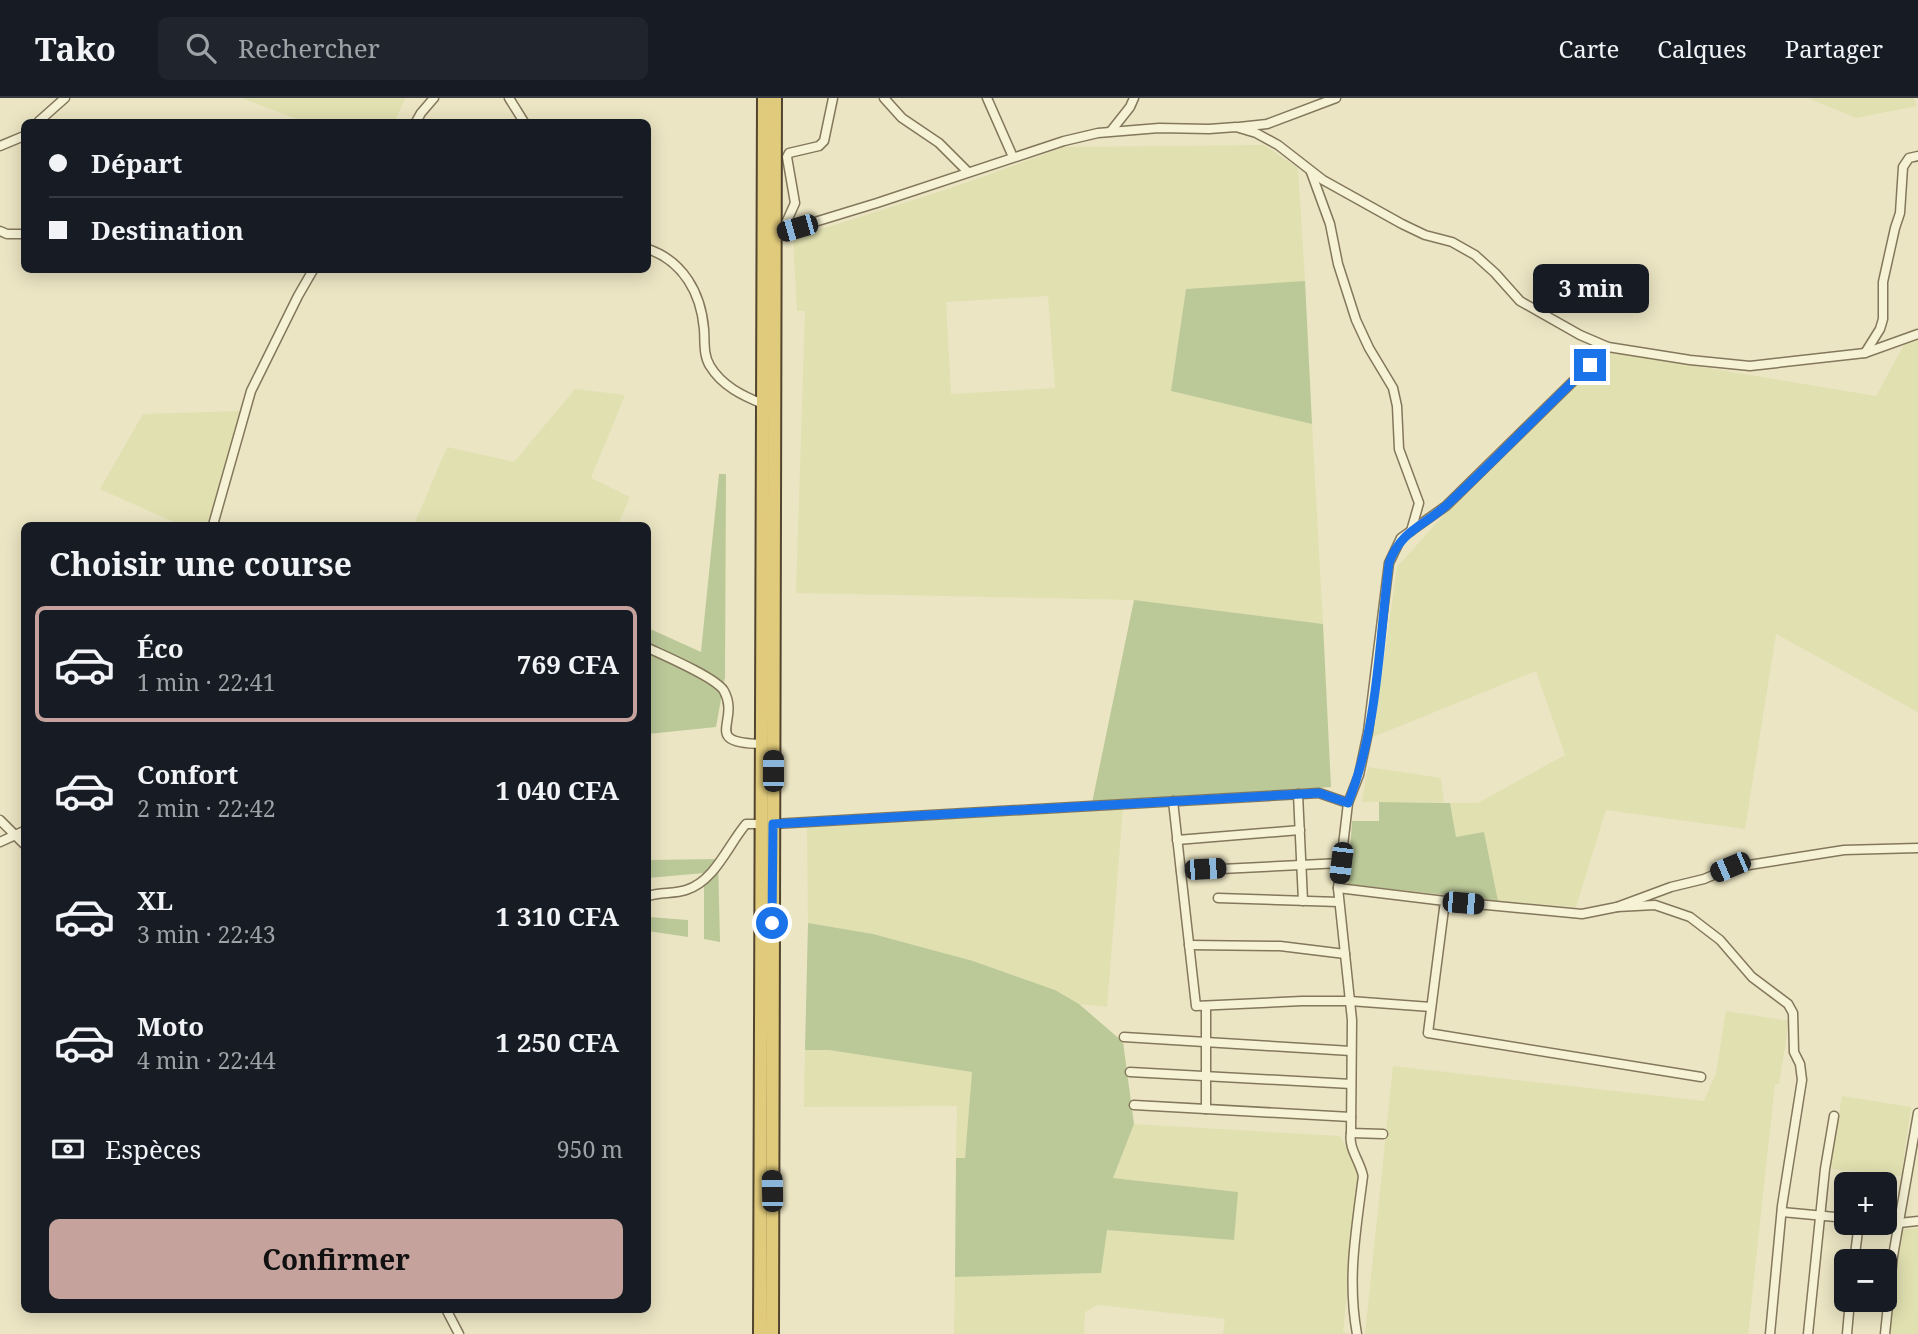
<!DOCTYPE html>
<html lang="fr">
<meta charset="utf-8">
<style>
:root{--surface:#171b24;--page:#20242c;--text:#f1f3f6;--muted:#9ea1a6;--line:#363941;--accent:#c5a29c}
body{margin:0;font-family:"Noto Serif",serif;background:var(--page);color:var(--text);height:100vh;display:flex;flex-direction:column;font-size:26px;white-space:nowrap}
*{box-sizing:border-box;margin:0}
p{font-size:23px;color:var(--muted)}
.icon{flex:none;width:38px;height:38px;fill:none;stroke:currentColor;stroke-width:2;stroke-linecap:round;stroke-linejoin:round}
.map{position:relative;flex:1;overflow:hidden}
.sheet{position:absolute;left:21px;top:424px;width:630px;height:791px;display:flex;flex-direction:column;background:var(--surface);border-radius:10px;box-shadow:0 4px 18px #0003}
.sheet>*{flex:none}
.hud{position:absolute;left:21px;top:21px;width:630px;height:154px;border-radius:10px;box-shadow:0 4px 18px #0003;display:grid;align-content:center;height:154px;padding:0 28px;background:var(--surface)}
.controls{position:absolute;left:1834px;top:1074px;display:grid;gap:14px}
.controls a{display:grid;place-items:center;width:63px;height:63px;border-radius:10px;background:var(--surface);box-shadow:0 4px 18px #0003;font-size:35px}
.end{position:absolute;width:32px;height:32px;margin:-16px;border:9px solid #1a73e8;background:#fff;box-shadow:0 0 0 4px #fff}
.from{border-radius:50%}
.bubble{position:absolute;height:49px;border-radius:10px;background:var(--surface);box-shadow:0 4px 18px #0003;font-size:23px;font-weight:700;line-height:49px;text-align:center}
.car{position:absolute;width:21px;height:42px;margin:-21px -10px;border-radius:9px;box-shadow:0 0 5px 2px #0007;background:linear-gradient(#222 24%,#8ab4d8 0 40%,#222 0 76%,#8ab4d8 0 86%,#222 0)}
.hud b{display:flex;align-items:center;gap:24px;height:66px;font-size:26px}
.hud b+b{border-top:2px solid var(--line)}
.hud i{width:18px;height:18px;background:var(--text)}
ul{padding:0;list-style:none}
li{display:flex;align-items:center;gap:21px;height:116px;margin:0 14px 10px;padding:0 14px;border:4px solid transparent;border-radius:10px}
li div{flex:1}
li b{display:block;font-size:26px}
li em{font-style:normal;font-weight:700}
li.on{border-color:var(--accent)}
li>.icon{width:63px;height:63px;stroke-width:1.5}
h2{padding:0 28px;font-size:32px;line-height:84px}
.pay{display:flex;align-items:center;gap:18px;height:77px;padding:0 28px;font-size:26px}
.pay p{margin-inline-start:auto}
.action{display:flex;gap:14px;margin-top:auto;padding:14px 28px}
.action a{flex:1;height:80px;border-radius:10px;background:var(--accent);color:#111;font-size:28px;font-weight:700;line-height:80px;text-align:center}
header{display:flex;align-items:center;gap:42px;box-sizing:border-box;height:98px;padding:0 35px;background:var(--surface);border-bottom:2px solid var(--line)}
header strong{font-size:33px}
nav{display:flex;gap:38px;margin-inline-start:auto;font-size:24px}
.search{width:490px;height:63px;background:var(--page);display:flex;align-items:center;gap:18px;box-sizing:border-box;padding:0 24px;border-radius:10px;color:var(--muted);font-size:26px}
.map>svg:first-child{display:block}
</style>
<header>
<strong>Tako</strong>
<div class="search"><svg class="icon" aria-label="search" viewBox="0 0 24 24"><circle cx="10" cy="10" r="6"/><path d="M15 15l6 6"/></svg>Rechercher</div>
<nav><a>Carte</a><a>Calques</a><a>Partager</a></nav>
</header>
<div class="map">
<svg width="1918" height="1236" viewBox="0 0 1918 1236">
<rect width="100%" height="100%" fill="#ebe5c3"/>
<!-- farmland -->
<g fill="#e0e0b1" fill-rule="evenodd">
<path d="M 242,0 L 405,0 L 395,24 L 304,24 Z"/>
<path d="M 1808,0 L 1913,0 L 1917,8 L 1856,20 Z"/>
<path d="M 1264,47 L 1298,70 L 1305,183 L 1186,191 L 1171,293 L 1312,326 L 1323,526 L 1134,502 L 796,495 L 805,213 L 797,213 L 793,140 L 951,90 L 1065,49 ZM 1048,198 L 1055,290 L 951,296 L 946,204 Z"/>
<path d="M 1918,242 L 1918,614 L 1776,536 L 1745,731 L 1606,712 L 1576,809 L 1498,803 L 1484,734 L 1456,740 L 1450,705 L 1478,705 L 1565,657 L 1536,573 L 1373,639 L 1397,469 L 1450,410 L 1611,254 L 1876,298 L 1906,243 Z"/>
<path d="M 575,291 L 625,297 L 591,380 L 630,399 L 618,427 L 414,427 L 447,349 L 514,364 Z"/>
<path d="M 240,313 L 208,427 L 180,427 L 100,391 L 143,316 Z"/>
<path d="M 1368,669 L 1441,680 L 1444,704 L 1362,704 Z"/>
<path d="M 1123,710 L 1107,909 L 1079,906 L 1055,892 L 973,863 L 873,836 L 808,825 L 807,730 Z"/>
<path d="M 1726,913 L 1789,923 L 1779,986 L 1775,986 L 1748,1236 L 1365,1236 L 1393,968 L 1704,1003 L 1716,975 Z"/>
<path d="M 805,952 L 829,952 L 972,974 L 965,1061 L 956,1060 L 957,1008 L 804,1009 Z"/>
<path d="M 1842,998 L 1911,1009 L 1901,1078 L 1830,1071 Z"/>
<path d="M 1134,1026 L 1340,1038 L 1358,1070 L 1357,1101 L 1343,1234 L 1351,1236 L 1223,1236 L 1225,1221 L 1098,1207 L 1085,1214 L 1084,1236 L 954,1236 L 955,1179 L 1101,1175 L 1106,1132 L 1237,1094 L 1113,1080 Z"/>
<path d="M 1918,1130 L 1918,1236 L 1890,1236 L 1901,1132 Z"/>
</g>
<!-- green -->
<g fill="#bbc898">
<path d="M 1305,183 L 1312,326 L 1171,293 L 1186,191 Z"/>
<path d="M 719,376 L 726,376 L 725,579 L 716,629 L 648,636 L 648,530 L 701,554 Z"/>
<path d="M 1134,502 L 1323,526 L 1331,689 L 1092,705 Z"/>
<path d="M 1379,704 L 1450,705 L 1456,739 L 1484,734 L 1498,803 L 1348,786 L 1352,723 L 1379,723 Z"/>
<path d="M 718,761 L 720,844 L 704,841 L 704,775 L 648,780 L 648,762 Z"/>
<path d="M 648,819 L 688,822 L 688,839 L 648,833 Z"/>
<path d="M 808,825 L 873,836 L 973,863 L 1055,892 L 1079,906 L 1123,944 L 1134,1026 L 1113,1080 L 1238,1094 L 1234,1142 L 1107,1132 L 1101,1175 L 955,1179 L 956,1060 L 965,1060 L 972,974 L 829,952 L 805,952 Z"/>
</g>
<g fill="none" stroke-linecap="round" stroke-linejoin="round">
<defs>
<g id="minor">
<path d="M 509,0 L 524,24"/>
<path d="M 884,0 L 902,20 L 939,45 L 968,74"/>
<path d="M 987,0 L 1013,59"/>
<path d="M 38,24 L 65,0"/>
<path d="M 416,24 L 421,15 L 434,0"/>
<path d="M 1239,29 L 1267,26 L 1336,0"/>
<path d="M 1111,33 L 1130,9 L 1134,0"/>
<path d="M 0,48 L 24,38"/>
<path d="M 1311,74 L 1330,126 L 1338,166 L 1356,222 L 1369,250 L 1393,290 L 1397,308 L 1399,351 L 1419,405 L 1411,433"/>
<path d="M 0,133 L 7,136 L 24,136"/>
<path d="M 782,134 L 795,105 L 787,59 L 789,55 L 819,48 L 824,43 L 833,0"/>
<path d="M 775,139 L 782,134 L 877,105 L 1064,43 L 1098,35 L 1159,30 L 1209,31 L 1236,29 L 1256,35 L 1278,47 L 1323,82 L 1402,126 L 1425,137 L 1452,144 L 1475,157 L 1495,175 L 1520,203 L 1580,237 L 1608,249 L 1690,262 L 1750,268 L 1865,255 L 1918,236"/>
<path d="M 648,151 C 683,163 701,195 704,231 C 705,243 703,257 710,268 C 722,288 743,298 763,306"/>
<path d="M 1865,255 L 1880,231 L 1883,221 L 1883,184 L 1895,130 L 1900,115 L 1903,69 L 1909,60 L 1918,58"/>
<path d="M 213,427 L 251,293 L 298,198 L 313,172"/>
<path d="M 648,550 C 663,557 717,580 724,593 C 741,624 700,645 762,646"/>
<path d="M 1298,696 L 1303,803"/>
<path d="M 1173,703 L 1196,908 L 1302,903 L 1350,903 L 1431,909"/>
<path d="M 0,722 L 24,746"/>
<path d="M 773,726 L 1319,695 L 1348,705"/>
<path d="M 1177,742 L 1300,732"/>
<path d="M 0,744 L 24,733"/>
<path d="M 1181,773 L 1341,765"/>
<path d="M 1338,790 L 1445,803 L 1428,935 L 1701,979"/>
<path d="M 648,798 C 660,794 674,796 686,792 C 715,783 728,747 746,726 L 762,726"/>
<path d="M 1218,800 L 1339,804"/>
<path d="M 1445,803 L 1582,816 L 1617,809 L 1671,789 L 1704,781 L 1730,770 L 1844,752 L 1918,750"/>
<path d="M 1617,809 L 1655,807 L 1690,819 L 1720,842 L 1752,879 L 1788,906 L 1793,915 L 1794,954 L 1800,966 L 1802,982 L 1782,1108 L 1770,1236"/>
<path d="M 1189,847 L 1280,848 L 1345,856"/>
<path d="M 1124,939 L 1351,953"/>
<path d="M 1130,974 L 1351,986"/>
<path d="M 1134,1007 L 1351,1019"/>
<path d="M 1206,1011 L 1206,908"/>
<path d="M 1351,1035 C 1348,1050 1360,1063 1363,1078 C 1356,1133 1347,1181 1357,1236"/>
<path d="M 1383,1036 L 1351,1035 L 1352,922 L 1338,790 L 1348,705 L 1359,677 L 1368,634 L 1389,465 L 1401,440 L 1446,408 L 1608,249"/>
<path d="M 1782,1114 L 1846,1120"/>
<path d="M 1885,1124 L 1899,1125 L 1918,1123"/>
<path d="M 1854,1164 L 1859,1125"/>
<path d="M 446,1211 L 459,1236"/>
<path d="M 1808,1236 L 1825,1071 L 1834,1018"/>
<path d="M 1847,1236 L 1850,1202"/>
<path d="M 1885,1236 L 1893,1158 L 1918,1015"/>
</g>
<g id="trunk">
<path d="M 760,1236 L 764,0"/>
<path d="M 772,1236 L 775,0"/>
</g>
</defs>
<!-- minor casing -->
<use href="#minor" stroke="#84775b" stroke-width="11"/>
<!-- trunk casing -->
<use href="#trunk" stroke="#52452f" stroke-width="16"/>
<!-- minor -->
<use href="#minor" stroke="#f6f2d6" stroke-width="8"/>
<!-- trunk -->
<use href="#trunk" stroke="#e0ca7b" stroke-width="12"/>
</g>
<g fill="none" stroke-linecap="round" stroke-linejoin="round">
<!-- route -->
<path stroke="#1a73e8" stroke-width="9" d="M 772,825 L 773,726 L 1319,695 L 1348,705 C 1378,630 1379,545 1389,465 C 1401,432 1424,428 1448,406 C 1496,361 1542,313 1590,267"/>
</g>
</svg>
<div class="controls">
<a>+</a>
<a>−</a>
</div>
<i class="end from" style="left:772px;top:825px"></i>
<i class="end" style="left:1590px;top:267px"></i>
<div class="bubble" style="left:1533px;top:166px;width:116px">3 min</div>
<i class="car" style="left:797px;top:130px;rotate:254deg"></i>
<i class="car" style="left:773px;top:673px;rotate:0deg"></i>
<i class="car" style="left:1341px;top:765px;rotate:187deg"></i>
<i class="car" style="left:1730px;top:769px;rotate:247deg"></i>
<i class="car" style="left:1205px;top:771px;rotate:87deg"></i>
<i class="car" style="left:1463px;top:805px;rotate:95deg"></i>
<i class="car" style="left:772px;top:1093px;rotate:359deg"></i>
<div class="hud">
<b><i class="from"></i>Départ</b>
<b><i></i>Destination</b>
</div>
<section class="sheet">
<h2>Choisir une course</h2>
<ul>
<li class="on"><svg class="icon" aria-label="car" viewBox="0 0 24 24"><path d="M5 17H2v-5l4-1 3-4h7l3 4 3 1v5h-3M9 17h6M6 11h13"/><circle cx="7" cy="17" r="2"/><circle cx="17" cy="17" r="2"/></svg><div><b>Éco</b><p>1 min · 22:41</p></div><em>769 CFA</em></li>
<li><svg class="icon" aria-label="car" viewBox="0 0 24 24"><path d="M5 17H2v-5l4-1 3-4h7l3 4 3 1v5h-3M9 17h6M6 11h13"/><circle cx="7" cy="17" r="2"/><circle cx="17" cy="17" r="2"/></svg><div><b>Confort</b><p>2 min · 22:42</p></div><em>1 040 CFA</em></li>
<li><svg class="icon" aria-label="car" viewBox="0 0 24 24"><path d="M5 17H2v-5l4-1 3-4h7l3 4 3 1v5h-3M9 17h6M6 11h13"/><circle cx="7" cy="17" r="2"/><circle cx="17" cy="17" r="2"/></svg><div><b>XL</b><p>3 min · 22:43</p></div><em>1 310 CFA</em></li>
<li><svg class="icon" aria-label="car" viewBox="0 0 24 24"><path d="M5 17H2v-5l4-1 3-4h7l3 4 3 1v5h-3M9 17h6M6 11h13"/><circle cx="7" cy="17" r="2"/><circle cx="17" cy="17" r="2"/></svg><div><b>Moto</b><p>4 min · 22:44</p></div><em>1 250 CFA</em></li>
</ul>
<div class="pay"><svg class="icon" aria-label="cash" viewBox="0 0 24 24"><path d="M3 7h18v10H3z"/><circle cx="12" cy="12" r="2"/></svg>Espèces<p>950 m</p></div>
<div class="action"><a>Confirmer</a></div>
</section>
</div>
